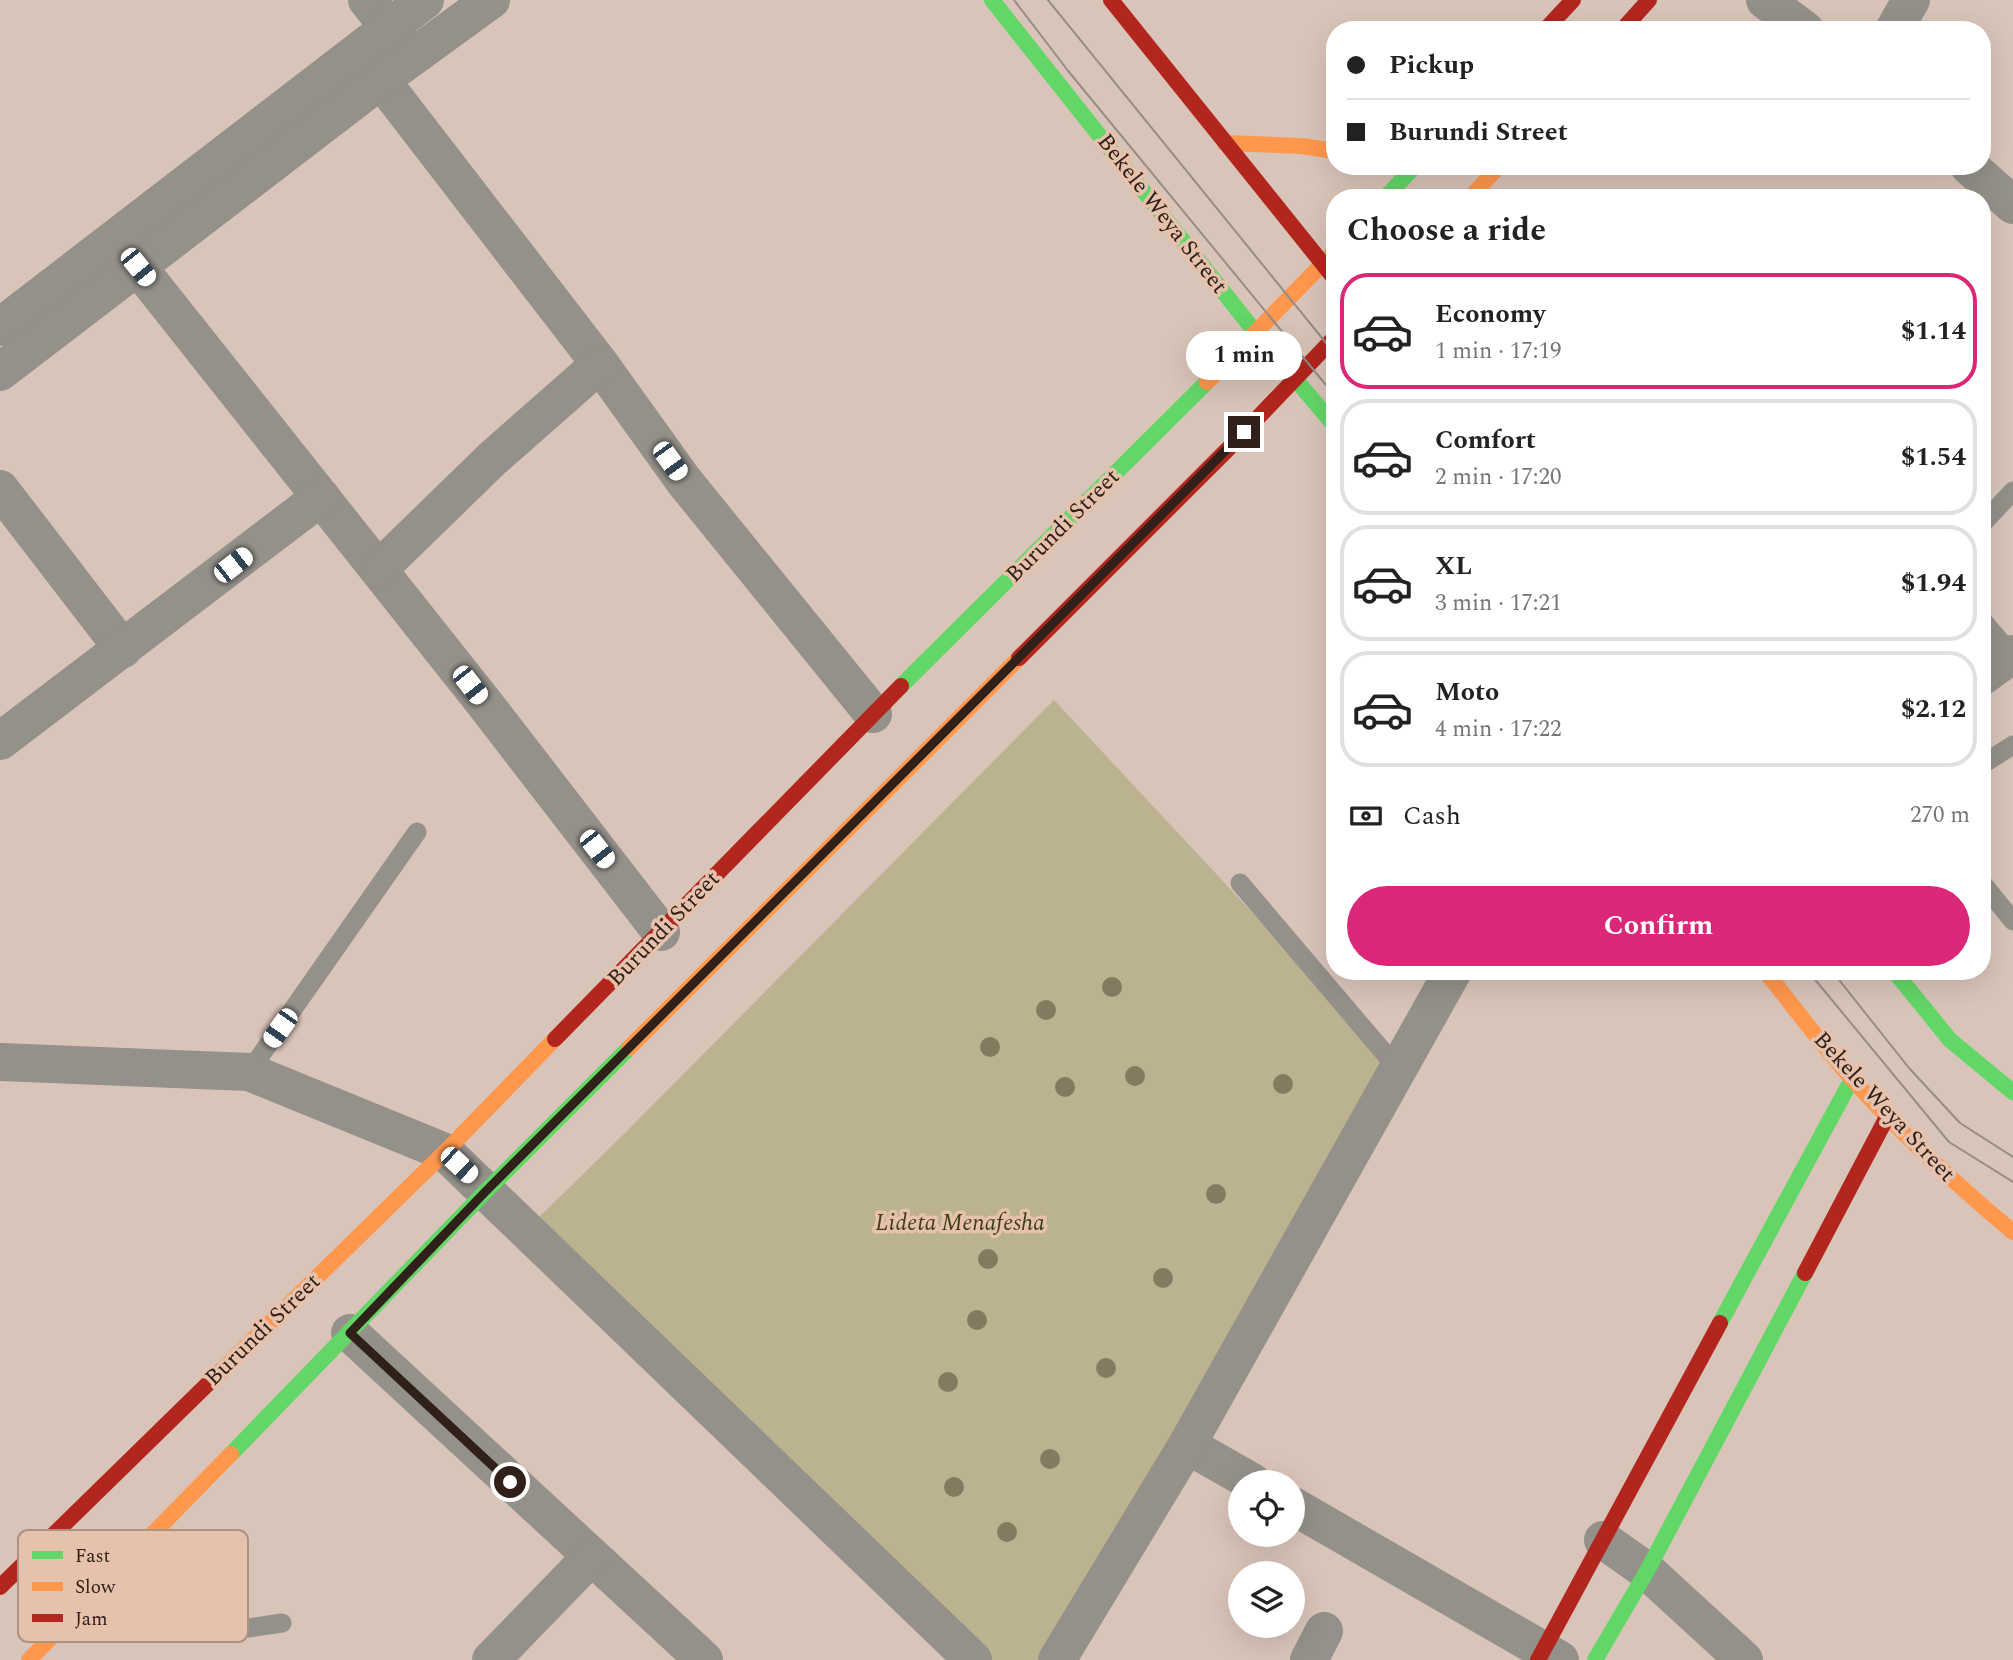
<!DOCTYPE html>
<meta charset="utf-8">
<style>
:root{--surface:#fff;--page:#f2f2f2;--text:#222;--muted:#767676;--line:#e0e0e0;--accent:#db2777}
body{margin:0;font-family:Spectral,serif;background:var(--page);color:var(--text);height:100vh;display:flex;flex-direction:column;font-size:26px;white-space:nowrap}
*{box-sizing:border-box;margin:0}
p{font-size:23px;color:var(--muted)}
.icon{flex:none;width:38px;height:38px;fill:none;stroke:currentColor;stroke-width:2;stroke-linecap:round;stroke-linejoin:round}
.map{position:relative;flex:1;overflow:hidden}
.details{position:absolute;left:1326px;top:189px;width:665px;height:791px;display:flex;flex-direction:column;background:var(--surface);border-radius:28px;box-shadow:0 7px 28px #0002}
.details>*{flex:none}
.guide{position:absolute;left:1326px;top:21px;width:665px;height:154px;border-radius:28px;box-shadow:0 7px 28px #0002;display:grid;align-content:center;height:154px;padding:0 21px;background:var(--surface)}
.controls{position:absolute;left:1228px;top:1470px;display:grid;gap:14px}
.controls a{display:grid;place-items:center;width:77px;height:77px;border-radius:50%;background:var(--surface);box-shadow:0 7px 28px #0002;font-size:35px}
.end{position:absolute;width:32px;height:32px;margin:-16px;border:9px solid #2f2119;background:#fff;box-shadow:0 0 0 4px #fff}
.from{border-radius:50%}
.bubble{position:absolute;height:49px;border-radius:24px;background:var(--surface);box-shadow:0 7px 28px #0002;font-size:23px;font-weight:700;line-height:49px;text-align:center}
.car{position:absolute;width:21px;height:42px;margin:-21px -10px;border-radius:9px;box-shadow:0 0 5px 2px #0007;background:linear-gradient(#fff 24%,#345 0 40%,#fff 0 76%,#345 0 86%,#fff 0)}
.guide b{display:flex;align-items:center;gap:24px;height:66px;font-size:26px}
.guide b+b{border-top:2px solid var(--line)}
.guide i{width:18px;height:18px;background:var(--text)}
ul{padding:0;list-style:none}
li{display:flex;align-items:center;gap:21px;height:116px;margin:0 14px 10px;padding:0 7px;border:4px solid var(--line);border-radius:28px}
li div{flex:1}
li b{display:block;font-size:26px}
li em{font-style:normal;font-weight:700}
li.selected{border-color:var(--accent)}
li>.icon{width:63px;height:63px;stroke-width:1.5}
h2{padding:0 21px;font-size:32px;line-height:84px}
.pay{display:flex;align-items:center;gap:18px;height:77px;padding:0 21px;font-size:26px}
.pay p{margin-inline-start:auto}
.action{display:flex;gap:14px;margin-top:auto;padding:14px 21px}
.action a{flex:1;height:80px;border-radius:42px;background:var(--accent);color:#fff;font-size:28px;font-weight:700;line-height:80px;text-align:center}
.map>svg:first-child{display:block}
</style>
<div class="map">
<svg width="2013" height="1660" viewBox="0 0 2013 1660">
<rect width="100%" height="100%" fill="#d9c4b9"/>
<!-- green -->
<path fill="#bbb28f" d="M 1054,700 L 1398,1069 L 1056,1660 L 973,1660 L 526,1230 L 626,1132 Z"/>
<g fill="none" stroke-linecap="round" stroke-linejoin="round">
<!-- lane -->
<g stroke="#94908a" stroke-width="19">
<path d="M 1983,523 L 2013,491"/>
<path d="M 1983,621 L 2012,655"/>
<path d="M 1983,764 L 2013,745"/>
<path d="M 1240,883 L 1398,1069"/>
<path d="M 1983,884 L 2013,921"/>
<path d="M 249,1072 L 417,832"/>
<path d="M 127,1561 L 222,1632 L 282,1623"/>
</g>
<!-- street -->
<g stroke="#94908a" stroke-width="38">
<path d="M 367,0 L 405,48"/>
<path d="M 1765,0 L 1805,30"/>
<path d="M 1894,30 L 1911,0"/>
<path d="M 381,80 L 600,364 L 684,481 L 873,714"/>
<path d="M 1969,166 L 2013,205"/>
<path d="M 138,267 L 485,704 L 661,932"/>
<path d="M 0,327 L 425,0"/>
<path d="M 0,372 L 381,80 L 491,0"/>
<path d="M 0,489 L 123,649"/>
<path d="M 379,569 L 492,459 L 600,364"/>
<path d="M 1983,676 L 2013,654"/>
<path d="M 0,741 L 321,497"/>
<path d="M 0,1062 L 249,1072 L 445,1152 L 973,1660"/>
<path d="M 350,1333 L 704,1660"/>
<path d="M 1187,1445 L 1252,1482"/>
<path d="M 1293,1506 L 1560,1660"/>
<path d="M 1603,1540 L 1647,1571 L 1744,1660"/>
<path d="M 491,1660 L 591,1557"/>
<path d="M 1057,1660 L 1187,1445 L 1453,971"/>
<path d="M 1309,1660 L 1324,1631"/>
</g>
<!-- fast -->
<g stroke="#63d668" stroke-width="16">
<path d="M 992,0 L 1256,333 L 1335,426"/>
<path d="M 1385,198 L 1415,166"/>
<path d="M 901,686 L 1207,382"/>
<path d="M 1894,971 L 1950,1040 L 2013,1092"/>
<path d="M 1720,1323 L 1852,1079"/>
<path d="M 231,1454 L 486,1191 L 629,1048"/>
<path d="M 1595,1660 L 1647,1571 L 1805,1273"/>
</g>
<!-- slow -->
<g stroke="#ff974d" stroke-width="16">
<path d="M 1225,143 L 1301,146 L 1335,151"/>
<path d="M 1470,198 L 1499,166"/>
<path d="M 1207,382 L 1335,251"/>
<path d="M 1765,971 C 1794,1007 1822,1045 1853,1080 C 1902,1135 1957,1185 2013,1232"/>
<path d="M 629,1048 L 1019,658"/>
<path d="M 221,1371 L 445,1152 L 555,1039"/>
<path d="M 29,1660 L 231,1454"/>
</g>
<!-- jam -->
<g stroke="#b3261e" stroke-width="16">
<path d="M 1111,0 L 1335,279"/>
<path d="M 1545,30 L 1573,0"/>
<path d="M 1622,30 L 1649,0"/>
<path d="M 1019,658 L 1227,450 L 1335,337"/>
<path d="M 555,1039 L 901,686"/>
<path d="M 1805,1273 L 1887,1117"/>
<path d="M 0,1587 L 221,1371"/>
<path d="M 1538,1660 L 1720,1323"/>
</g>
<!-- tram -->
<g stroke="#968d86" stroke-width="2">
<path d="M 1014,0 L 1069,72 L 1335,396"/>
<path d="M 1048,0 L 1335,354"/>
<path d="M 1808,971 L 1949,1142 L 2013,1182"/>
<path d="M 1832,971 L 1909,1068 L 1960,1123 L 2013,1157"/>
</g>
</g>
<!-- trees -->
<g fill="#847a5f">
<circle cx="1112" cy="987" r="10"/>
<circle cx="1046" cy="1010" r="10"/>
<circle cx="990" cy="1047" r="10"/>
<circle cx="1135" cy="1076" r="10"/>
<circle cx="1283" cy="1084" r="10"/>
<circle cx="1065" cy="1087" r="10"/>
<circle cx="1216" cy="1194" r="10"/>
<circle cx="988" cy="1259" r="10"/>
<circle cx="1163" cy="1278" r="10"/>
<circle cx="977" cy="1320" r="10"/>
<circle cx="1106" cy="1368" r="10"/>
<circle cx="948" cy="1382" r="10"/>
<circle cx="1050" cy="1459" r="10"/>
<circle cx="954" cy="1487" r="10"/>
<circle cx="1007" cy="1532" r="10"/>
</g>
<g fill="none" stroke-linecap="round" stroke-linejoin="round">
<!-- route -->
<path stroke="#2f2119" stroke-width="9" d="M 510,1482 L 350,1333 L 486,1191 L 1244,432"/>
</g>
<g text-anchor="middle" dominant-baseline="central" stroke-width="7" stroke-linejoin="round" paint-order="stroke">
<!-- street labels -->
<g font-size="23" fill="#2f2119" stroke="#e6c1ac">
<text transform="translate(1162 214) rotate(52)">Bekele Weya Street</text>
<text transform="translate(1063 526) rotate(-45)">Burundi Street</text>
<text transform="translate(664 929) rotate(-46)">Burundi Street</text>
<text transform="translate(1884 1107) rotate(47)">Bekele Weya Street</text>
<text transform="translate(263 1330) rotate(-44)">Burundi Street</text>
</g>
<!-- park labels -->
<g font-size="23" font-style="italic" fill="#3e3e16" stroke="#e6c1ac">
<text x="960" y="1223">Lideta Menafesha</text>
</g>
</g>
<!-- legend -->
<rect x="18" y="1530" width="230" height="112" rx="10" fill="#e6c1ac" stroke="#af9180" stroke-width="2"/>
<rect x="32" y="1551" width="31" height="8" fill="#63d668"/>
<rect x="32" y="1582" width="31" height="9" fill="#ff974d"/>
<rect x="32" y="1614" width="31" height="8" fill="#b3261e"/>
<g font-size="19" fill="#2f2119">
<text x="75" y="1562">Fast</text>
<text x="75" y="1593">Slow</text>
<text x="75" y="1625">Jam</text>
</g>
</svg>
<div class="controls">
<a><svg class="icon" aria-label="locate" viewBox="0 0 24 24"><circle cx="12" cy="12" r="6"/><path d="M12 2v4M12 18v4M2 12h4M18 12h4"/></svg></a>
<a><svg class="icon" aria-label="layers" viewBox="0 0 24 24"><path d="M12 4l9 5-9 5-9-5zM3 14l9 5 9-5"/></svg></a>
</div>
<i class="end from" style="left:510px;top:1482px"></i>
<i class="end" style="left:1244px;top:432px"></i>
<div class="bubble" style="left:1186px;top:331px;width:116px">1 min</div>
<i class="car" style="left:138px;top:267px;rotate:141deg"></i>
<i class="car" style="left:670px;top:461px;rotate:144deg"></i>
<i class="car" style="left:233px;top:565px;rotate:52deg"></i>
<i class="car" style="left:470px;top:685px;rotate:142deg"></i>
<i class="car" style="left:597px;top:849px;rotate:142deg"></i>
<i class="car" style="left:280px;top:1028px;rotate:215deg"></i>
<i class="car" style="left:459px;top:1165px;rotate:133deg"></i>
<div class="guide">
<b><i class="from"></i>Pickup</b>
<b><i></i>Burundi Street</b>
</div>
<section class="details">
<h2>Choose a ride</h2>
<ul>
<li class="selected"><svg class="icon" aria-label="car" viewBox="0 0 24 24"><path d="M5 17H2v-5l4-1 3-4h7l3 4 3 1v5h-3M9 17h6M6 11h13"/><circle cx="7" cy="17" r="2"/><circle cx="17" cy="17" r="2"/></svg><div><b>Economy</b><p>1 min · 17:19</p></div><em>$1.14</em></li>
<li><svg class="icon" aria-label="car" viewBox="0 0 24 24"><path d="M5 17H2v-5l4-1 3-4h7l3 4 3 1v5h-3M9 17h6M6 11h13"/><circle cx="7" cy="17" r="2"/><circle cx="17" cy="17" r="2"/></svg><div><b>Comfort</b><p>2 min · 17:20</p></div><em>$1.54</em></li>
<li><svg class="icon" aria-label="car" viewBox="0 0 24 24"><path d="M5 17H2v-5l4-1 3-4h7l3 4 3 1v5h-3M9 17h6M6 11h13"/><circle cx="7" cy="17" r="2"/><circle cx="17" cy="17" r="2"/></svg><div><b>XL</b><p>3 min · 17:21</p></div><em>$1.94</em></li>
<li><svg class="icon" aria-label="car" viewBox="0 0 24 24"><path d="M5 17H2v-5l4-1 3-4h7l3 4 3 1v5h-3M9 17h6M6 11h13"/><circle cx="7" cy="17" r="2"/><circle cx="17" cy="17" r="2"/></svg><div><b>Moto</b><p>4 min · 17:22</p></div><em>$2.12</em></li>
</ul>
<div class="pay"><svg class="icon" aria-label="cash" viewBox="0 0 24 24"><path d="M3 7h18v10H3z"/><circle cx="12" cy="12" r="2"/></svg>Cash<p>270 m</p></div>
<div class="action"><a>Confirm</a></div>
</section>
</div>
